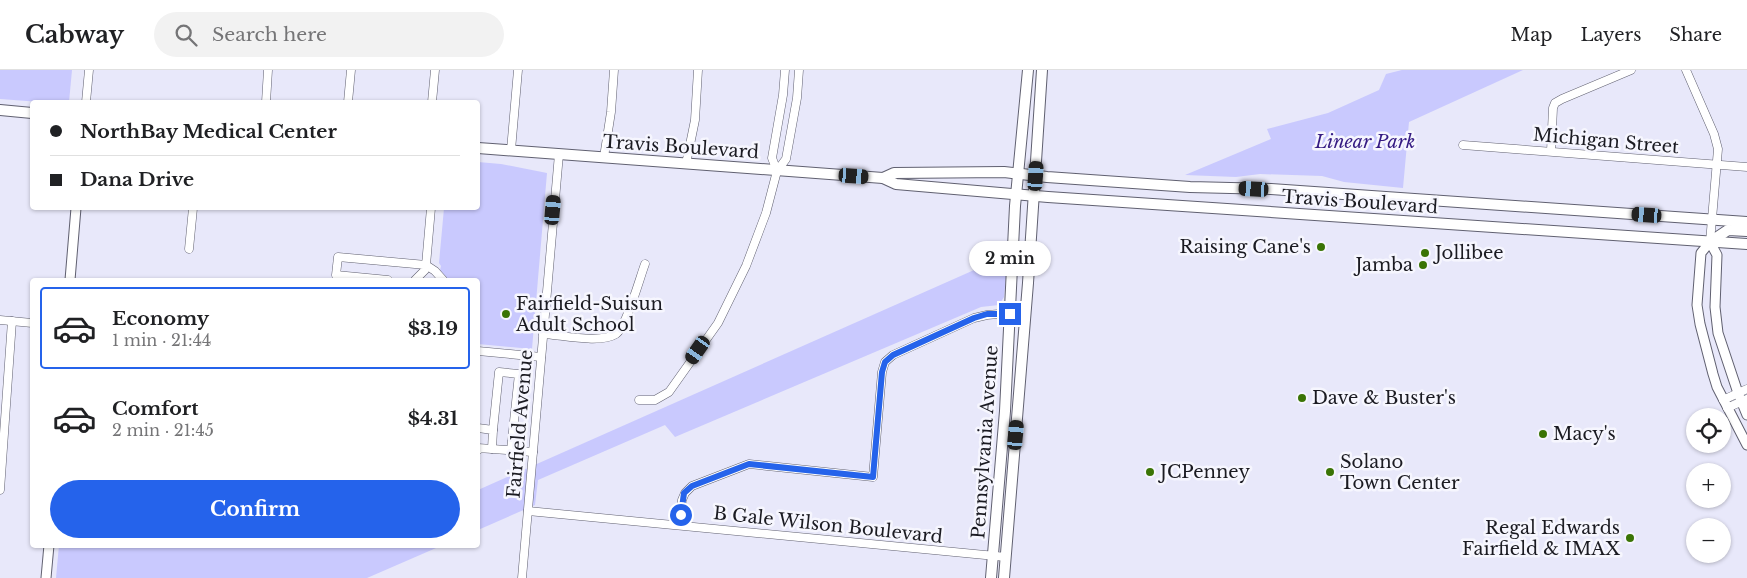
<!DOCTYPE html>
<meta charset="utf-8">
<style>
:root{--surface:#fff;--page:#f2f2f2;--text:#202124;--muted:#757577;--line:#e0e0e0;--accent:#2563eb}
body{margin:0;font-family:"Libre Baskerville",serif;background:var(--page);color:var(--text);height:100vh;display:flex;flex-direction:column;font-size:19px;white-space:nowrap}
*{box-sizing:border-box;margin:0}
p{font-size:16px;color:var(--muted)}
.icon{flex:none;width:28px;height:28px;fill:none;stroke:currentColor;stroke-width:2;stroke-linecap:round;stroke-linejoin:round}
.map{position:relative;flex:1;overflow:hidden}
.side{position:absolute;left:30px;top:208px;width:450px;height:270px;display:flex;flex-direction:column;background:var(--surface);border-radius:5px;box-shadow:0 1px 4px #0004}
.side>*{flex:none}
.top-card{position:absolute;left:30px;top:30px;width:450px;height:110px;border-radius:5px;box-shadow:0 1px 4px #0004;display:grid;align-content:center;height:110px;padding:0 20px;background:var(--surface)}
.tools{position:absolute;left:1686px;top:338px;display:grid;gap:10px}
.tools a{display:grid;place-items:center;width:45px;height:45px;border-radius:50%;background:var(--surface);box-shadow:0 1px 4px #0004;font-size:25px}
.end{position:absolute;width:22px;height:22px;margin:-11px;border:6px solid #2563eb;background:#fff;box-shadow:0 0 0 2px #fff}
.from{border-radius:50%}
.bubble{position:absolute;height:35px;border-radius:18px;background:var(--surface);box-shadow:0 1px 4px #0004;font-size:16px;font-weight:700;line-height:35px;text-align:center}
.car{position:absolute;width:15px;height:30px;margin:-15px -8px;border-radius:6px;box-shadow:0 0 4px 1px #0007;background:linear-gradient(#222 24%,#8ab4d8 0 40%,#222 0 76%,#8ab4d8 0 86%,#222 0)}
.top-card b{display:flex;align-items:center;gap:18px;height:48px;font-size:19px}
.top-card b+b{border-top:1px solid var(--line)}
.top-card i{width:12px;height:12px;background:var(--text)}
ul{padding:9px 0 0;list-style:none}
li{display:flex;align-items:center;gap:15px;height:82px;margin:0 10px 8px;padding:0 10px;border:2px solid transparent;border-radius:5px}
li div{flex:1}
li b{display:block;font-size:19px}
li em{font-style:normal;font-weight:700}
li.active{border-color:var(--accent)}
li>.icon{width:45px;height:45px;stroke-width:1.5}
.cta{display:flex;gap:10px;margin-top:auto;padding:10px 20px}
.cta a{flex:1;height:58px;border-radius:30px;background:var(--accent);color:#fff;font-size:20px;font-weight:700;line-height:58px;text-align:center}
header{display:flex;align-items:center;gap:30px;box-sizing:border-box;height:70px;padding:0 25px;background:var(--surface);border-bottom:1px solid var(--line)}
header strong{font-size:24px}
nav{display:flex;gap:28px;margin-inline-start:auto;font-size:18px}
.search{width:350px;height:45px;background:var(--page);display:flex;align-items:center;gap:12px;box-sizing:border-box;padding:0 18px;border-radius:28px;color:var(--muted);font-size:19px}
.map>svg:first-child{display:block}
</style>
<header>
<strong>Cabway</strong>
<div class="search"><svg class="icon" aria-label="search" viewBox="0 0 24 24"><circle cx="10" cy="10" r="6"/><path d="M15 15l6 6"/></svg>Search here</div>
<nav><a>Map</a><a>Layers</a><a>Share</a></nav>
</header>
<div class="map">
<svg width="1747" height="508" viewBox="0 0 1747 508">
<rect width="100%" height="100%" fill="#e8e8fa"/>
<!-- green -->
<g fill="#c9c9fe">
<path d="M 0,0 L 72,0 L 69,32 L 40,32 L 0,29 Z"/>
<path d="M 1402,0 L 1523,0 L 1409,52 L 1403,118 L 1344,112 L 1322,106 L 1260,104 L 1236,107 L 1185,105 L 1271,69 L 1267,59 L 1328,43 L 1379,20 L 1386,4 Z"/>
<path d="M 478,92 L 501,94 L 547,103 L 532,279 L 478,274 L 478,210 L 449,210 L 440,200 L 441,196 L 439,193 L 444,138 L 478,138 Z"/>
<path d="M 1008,185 L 1004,227 L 999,235 L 981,237 L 675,367 L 665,355 L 538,410 L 535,435 L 478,460 L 478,420 Z"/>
<path d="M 59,475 L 443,475 L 367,508 L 56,508 Z"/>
</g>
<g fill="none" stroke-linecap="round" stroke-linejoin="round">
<defs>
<g id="minor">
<path d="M 1686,0 L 1714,64 L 1718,79 L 1710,172"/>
<path d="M 86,32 L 89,0"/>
<path d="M 266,32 L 268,0"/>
<path d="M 348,32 L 351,0"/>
<path d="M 432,32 L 435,0"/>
<path d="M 1463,75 L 1747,97"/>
<path d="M 511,80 L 518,0"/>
<path d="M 1551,81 L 1553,38 L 1555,33 L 1562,29 L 1631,0"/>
<path d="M 604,87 L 611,42 L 614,0"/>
<path d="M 686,94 L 695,50 L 698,0"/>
<path d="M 777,101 L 772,88 L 783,25 L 785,0"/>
<path d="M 431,138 L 426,195 L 435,201 L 443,210"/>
<path d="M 189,179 L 193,138"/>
<path d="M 388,210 L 336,205 L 338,187 L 426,195 L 425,200 L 415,210"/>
<path d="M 0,250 L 32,253"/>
<path d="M 543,264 C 562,265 600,274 616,264 C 626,258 640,207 645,194"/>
<path d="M 478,281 L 541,287"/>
<path d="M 639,330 L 655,330 L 669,322 L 718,253 L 746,196 L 766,143 L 777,101 L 786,89 L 797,28 L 799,0"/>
<path d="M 1723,330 L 1747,319"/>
<path d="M 1727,338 L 1747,329"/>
<path d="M 478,358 L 493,360 L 492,379"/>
<path d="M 493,360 L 499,302 L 519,304 L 511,380"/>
<path d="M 478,380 L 478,378 L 533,382"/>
<path d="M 0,420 L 12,251"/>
<path d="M 528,441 L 1006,487"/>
<path d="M 680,455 L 682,430 L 685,423 L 692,416 L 749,394 L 873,407 L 882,302 L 885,292 L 893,285 L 974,248 L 987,245 L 1010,243"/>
<path d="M 522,508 L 559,84"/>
</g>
<g id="tertiary">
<path d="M 70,210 L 76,138"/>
<path d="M 1747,345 L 1738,323 L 1718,263 L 1715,237 L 1717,185 L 1710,172 L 1701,183 L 1697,235 L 1700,254 L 1713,304 L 1717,317 L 1747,375"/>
<path d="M 46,508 L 49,475"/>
</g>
<g id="secondary">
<path d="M 0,40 L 32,43"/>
<path d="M 478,78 L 883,108 L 896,114 L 1048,127 L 1747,174"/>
<path d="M 883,108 L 894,103 L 1004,102 L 1047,107 L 1190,117 L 1271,119 L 1747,152"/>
<path d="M 1710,172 L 1728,160 L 1747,161"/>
<path d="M 991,508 L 1005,341 L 1015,136 L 1028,0"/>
<path d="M 1004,508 L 1028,213 L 1042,0"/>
</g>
</defs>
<!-- minor casing -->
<use href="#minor" stroke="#606070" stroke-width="9"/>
<!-- tertiary casing -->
<use href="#tertiary" stroke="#606070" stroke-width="11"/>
<!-- secondary casing -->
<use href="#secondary" stroke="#606070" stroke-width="12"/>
<!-- minor -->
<use href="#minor" stroke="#fff" stroke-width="8"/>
<!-- tertiary -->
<use href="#tertiary" stroke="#fff" stroke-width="9"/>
<!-- secondary -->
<use href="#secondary" stroke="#fff" stroke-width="10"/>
</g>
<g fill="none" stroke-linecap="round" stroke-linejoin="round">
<!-- route -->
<path stroke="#2563eb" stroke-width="6" d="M 681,445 L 684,423 L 692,416 L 749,394 L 873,407 L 882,302 L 885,292 L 893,285 L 974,248 L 987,244 L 1010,244"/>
</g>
<!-- markers -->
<g fill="#3a7405" stroke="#f6f6fe" stroke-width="2">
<circle cx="1321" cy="177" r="5"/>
<circle cx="1425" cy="183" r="5"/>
<circle cx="1423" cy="195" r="5"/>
<circle cx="506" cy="244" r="5"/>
<circle cx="1302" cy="328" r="5"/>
<circle cx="1543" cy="364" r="5"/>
<circle cx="1150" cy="402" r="5"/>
<circle cx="1330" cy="402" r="5"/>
<circle cx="1630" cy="468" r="5"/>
</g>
<g text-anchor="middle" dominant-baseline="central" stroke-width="5" stroke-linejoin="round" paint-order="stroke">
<!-- street labels -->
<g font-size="18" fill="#1b1b22" stroke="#f6f6fe">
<text transform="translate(1606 71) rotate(5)">Michigan Street</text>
<text transform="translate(681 77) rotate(4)">Travis Boulevard</text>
<text transform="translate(1360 132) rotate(4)">Travis Boulevard</text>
<text transform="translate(520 354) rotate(-85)">Fairfield Avenue</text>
<text transform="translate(985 372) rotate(-86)">Pennsylvania Avenue</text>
<text transform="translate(828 455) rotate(6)">B Gale Wilson Boulevard</text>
</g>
<!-- park labels -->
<g font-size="18" font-style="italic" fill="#351b83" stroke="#f6f6fe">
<text x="1365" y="72">Linear Park</text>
</g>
<!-- poi labels -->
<g font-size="18" fill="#1b1b22" stroke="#f6f6fe" text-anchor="start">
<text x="1311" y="177" text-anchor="end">Raising Cane's</text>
<text x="1435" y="183">Jollibee</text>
<text x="1413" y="195" text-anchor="end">Jamba</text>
<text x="516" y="234">Fairfield-Suisun<tspan x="516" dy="21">Adult School</tspan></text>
<text x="1312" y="328">Dave &amp; Buster's</text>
<text x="1553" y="364">Macy's</text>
<text x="1340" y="392">Solano<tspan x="1340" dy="21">Town Center</tspan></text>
<text x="1160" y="402">JCPenney</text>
<text x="1620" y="458" text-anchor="end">Regal Edwards<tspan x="1620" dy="21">Fairfield &amp; IMAX</tspan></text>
</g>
</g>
</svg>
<div class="tools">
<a><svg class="icon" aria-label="locate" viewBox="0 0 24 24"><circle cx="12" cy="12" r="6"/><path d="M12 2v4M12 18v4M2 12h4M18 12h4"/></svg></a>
<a>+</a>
<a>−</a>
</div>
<i class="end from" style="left:681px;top:445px"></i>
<i class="end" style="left:1010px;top:244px"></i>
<div class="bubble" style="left:969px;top:171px;width:82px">2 min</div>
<i class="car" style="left:854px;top:106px;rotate:94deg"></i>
<i class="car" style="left:1036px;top:106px;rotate:4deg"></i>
<i class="car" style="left:1254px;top:119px;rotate:273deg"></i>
<i class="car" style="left:553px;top:140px;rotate:5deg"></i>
<i class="car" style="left:1647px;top:145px;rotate:274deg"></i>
<i class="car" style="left:698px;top:280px;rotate:215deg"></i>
<i class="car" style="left:1016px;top:365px;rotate:5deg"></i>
<div class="top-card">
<b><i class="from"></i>NorthBay Medical Center</b>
<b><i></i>Dana Drive</b>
</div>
<section class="side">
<ul>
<li class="active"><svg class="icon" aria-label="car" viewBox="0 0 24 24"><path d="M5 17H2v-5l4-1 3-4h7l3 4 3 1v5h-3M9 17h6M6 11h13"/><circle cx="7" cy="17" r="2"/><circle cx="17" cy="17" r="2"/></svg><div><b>Economy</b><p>1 min · 21:44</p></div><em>$3.19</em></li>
<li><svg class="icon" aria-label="car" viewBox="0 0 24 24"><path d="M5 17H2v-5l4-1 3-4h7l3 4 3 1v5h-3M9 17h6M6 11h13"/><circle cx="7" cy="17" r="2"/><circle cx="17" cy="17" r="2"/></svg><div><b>Comfort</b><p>2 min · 21:45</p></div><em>$4.31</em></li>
</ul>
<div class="cta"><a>Confirm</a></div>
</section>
</div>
